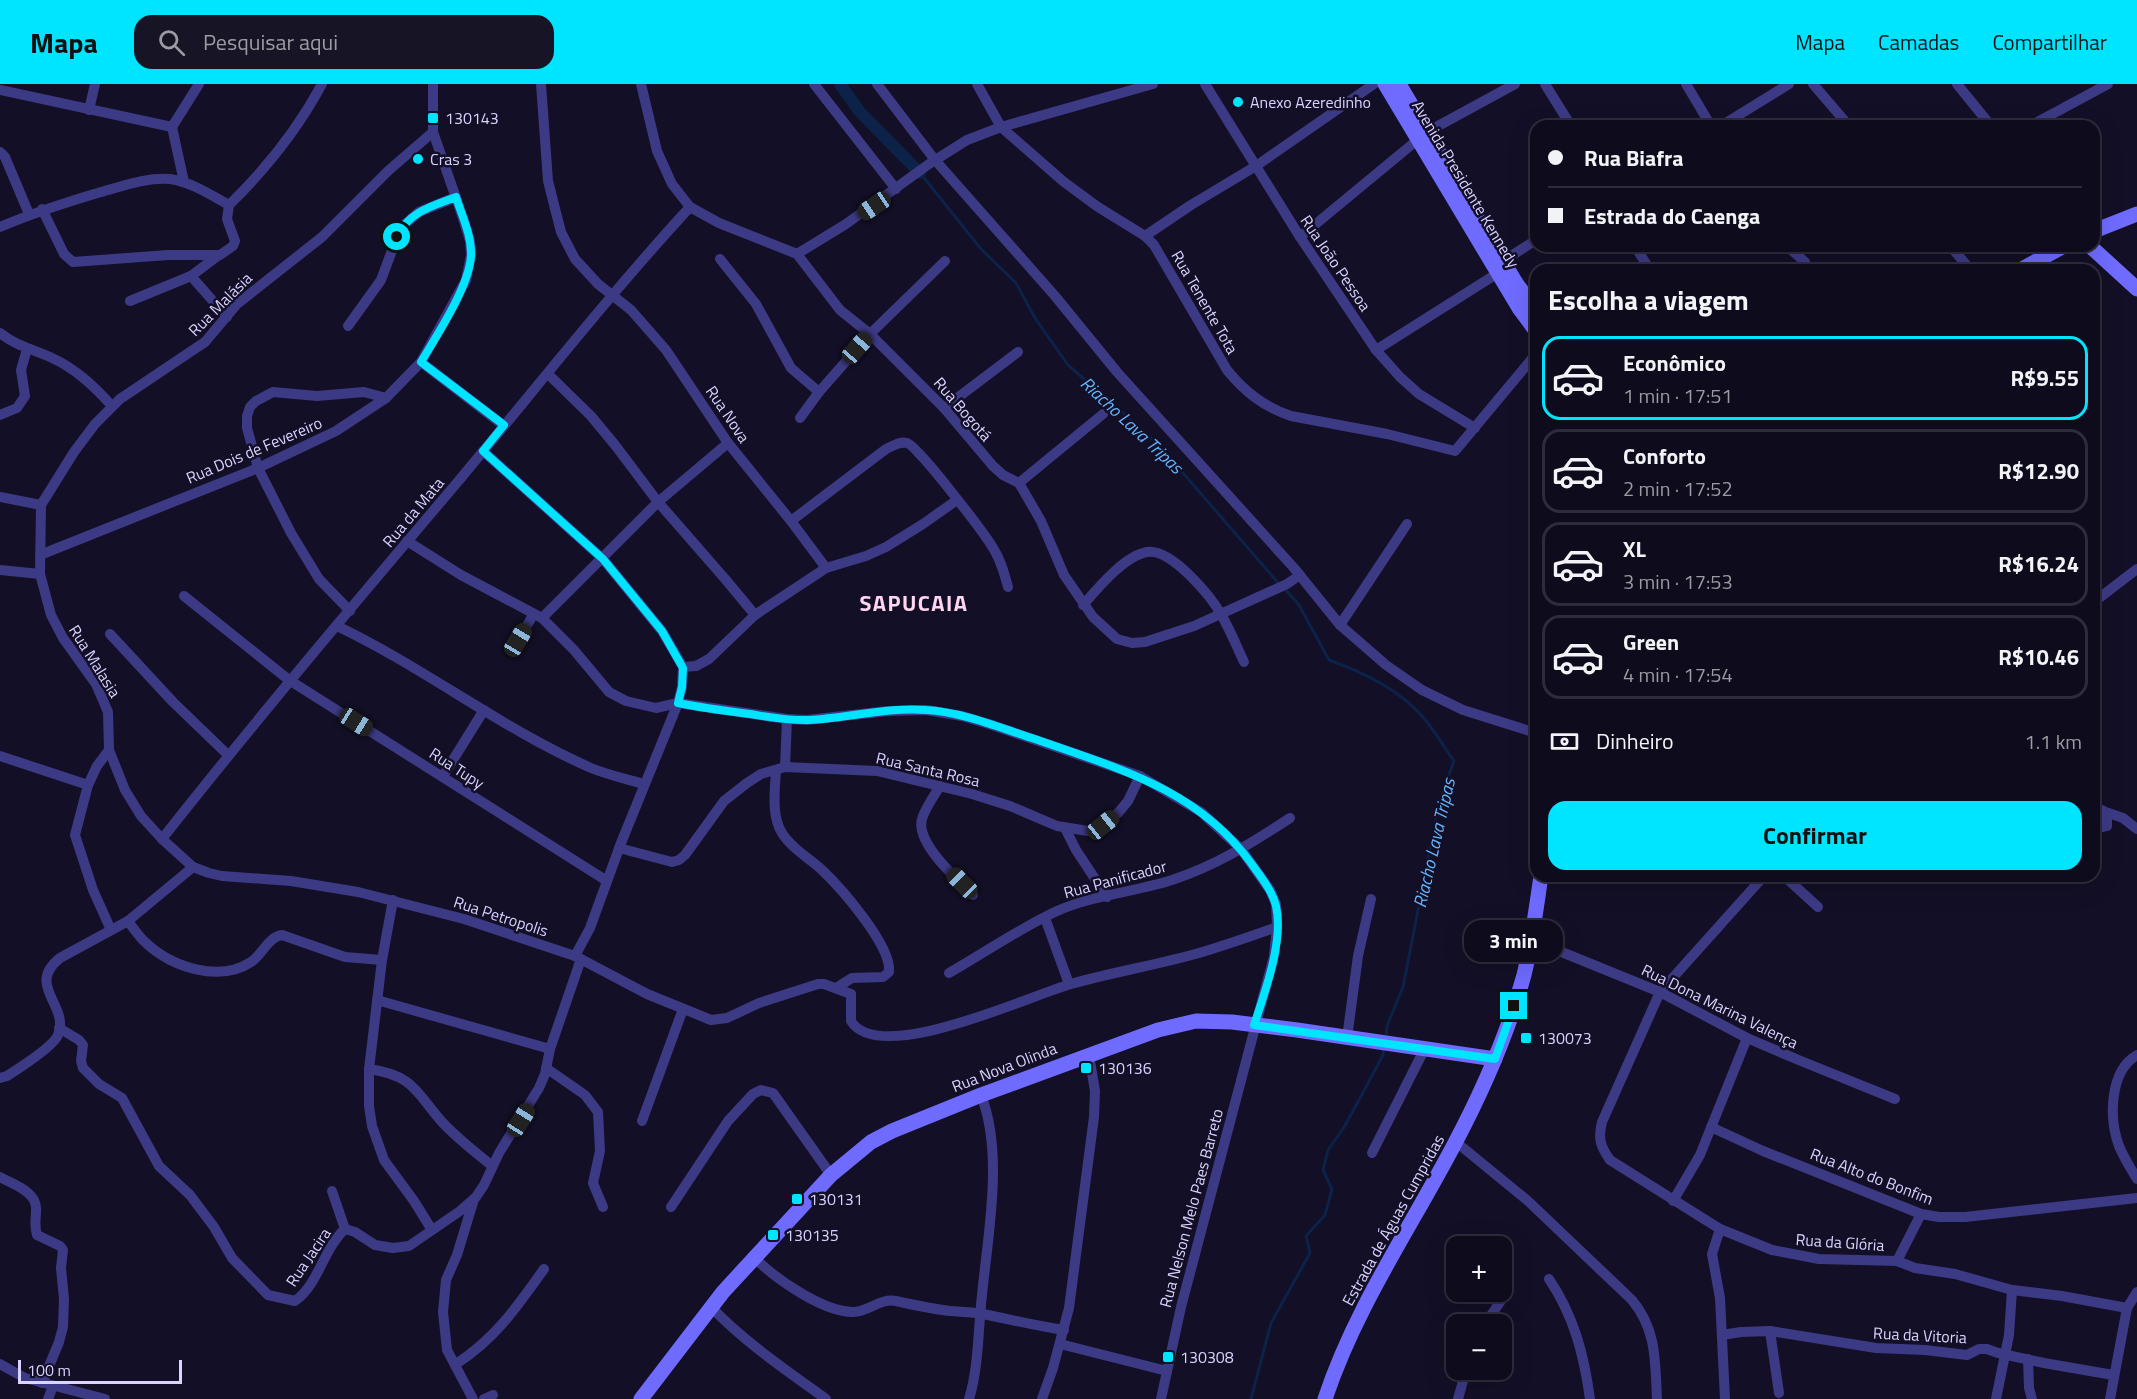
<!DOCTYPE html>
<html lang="pt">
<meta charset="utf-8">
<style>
:root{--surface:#0e0b1c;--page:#171425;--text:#f1f3f6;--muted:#9b9ba3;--line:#2e2b3b;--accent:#00e5ff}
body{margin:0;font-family:"Titillium Web",sans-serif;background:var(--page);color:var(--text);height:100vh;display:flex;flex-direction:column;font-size:22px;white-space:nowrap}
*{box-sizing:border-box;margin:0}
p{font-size:20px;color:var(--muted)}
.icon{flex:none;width:33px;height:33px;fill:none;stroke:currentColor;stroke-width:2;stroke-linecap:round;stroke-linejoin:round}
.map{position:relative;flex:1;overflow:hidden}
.details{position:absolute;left:1530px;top:180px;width:570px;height:618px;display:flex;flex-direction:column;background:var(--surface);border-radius:18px;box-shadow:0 6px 24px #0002,0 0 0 2px var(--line)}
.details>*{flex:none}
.hud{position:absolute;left:1530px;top:36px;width:570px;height:132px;border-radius:18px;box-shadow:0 6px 24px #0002,0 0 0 2px var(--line);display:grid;align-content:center;height:132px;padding:0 18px;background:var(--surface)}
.fabs{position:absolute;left:1446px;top:1152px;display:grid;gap:12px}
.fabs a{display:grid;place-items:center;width:66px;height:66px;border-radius:12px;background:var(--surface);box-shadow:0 6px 24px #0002,0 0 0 2px var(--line);font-size:30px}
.scale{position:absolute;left:18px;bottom:15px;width:164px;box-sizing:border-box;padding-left:6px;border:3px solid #d9d4ff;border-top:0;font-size:16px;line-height:21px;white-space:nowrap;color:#d9d4ff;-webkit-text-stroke:4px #130f26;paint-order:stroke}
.end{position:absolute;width:27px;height:27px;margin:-14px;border:8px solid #00e5ff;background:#111;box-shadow:0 0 0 3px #111}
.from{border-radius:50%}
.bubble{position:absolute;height:42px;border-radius:18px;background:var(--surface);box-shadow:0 6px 24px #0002,0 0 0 2px var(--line);font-size:20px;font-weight:700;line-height:42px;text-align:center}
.car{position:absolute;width:18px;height:36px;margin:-18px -9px;border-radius:8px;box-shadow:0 0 4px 2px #0007;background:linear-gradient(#222 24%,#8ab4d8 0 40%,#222 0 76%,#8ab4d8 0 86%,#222 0)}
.hud b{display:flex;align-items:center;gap:21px;height:57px;font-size:22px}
.hud b+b{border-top:2px solid var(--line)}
.hud i{width:15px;height:15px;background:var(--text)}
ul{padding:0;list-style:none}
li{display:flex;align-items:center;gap:18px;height:84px;margin:0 12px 9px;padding:0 6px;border:3px solid var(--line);border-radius:18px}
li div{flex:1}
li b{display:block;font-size:22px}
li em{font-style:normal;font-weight:700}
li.active{border-color:var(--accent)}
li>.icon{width:54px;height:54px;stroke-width:1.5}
h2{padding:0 18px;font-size:27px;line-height:72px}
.pay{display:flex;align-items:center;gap:15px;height:66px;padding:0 18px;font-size:22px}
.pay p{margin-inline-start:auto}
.cta{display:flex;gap:12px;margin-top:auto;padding:12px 18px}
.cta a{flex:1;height:69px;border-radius:18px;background:var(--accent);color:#111;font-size:24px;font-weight:700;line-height:69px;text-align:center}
header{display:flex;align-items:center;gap:36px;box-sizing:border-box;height:84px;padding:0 30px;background:var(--accent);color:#111}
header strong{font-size:28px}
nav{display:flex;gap:33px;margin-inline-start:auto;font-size:21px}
.search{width:420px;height:54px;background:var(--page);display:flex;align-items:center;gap:15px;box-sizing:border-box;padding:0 21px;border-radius:18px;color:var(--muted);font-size:22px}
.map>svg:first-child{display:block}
</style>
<header>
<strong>Mapa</strong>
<div class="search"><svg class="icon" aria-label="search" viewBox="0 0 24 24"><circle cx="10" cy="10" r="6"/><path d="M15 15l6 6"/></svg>Pesquisar aqui</div>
<nav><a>Mapa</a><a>Camadas</a><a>Compartilhar</a></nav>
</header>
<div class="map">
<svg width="2137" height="1315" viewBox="0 0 2137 1315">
<rect width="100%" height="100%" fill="#130f26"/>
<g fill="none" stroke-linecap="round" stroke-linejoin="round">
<!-- stream -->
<g stroke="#0c2248" stroke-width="3">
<path d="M 921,90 L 981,165 L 1016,199 L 1035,234 L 1068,281 L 1157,359 L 1280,501"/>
<path d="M 1285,505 L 1299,521 L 1329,576 C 1365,589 1403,607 1427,638 C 1437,651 1445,664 1454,677 L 1439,719 L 1403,903 L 1387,942 L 1386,953"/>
<path d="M 1251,1315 L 1271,1239 L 1310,1169 L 1306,1152 L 1325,1131 L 1332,1105 L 1323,1086 L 1328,1066 L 1343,1045 L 1359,1016 L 1383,971 L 1384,962"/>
</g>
<!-- canal -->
<path stroke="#0c2248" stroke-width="12" d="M 840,0 L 860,28 L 920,89"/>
<!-- street -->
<g stroke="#3d3a85" stroke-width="10">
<path d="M 541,0 L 548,97 L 561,148 L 575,175 L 598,200 L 631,226 L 666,266 L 728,359 L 791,437 L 826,484"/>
<path d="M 641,0 L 657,67 L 672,100 L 690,123 L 719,139 L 797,170 L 840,226 L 870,250 L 944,324 L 993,382 L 1003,391 L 1019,399 L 1041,437 L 1064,491 L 1093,533 L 1117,555 L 1132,559 L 1145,558 L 1194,542 L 1287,500 L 1300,491"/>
<path d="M 814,0 L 896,105"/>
<path d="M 877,0 L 935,76 L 1055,212 L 1117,288 L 1294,484 L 1340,541 L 1386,581 L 1422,606 L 1463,626 L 1536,649"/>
<path d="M 977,0 L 1001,43 L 1064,98 L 1098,123 L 1145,152 L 1154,161 L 1227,286 C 1245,308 1264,323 1291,332 L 1387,350 L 1455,367 L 1536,270"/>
<path d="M 1205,0 L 1300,153 L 1376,266 L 1400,293 L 1419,310 L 1475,344"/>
<path d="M 1545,0 L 1571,42"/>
<path d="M 1686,0 L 1711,42"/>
<path d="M 1813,0 L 1849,42"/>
<path d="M 1957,0 L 1991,42"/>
<path d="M 0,6 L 172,43"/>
<path d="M 89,26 L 95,0"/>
<path d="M 1721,42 L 1789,0"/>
<path d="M 2030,42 L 2108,0"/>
<path d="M 172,43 L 184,98"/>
<path d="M 172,43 L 199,0"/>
<path d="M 0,68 L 5,73 L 29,130"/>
<path d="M 229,121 C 266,85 298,45 322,0"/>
<path d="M 0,143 C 33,129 67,118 101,108 C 123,102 147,93 170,95 C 191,98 211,111 229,121 L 227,135 L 235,157 L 233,162 L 220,171 L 168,171 L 73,178 L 64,170 L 42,125"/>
<path d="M 1145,152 L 1191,121 L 1256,82 L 1374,0"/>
<path d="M 1300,153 L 1427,48 L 1515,0"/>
<path d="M 1787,162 L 1805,178 L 1801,186"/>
<path d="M 1950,162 L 1971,186"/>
<path d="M 1638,167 L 1650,186"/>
<path d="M 797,170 L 846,140 L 929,80 L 967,56 L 1001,43 L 1153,0"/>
<path d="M 720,175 L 756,220 L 791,284 L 819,308"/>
<path d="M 1503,177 L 1536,156"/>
<path d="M 191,192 L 227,233"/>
<path d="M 130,217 L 191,192 L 219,171"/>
<path d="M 348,242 L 381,196 L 397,153 L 404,141 L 419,128 L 456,113"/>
<path d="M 0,249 C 18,263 30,264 50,273 C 75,284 94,302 112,322"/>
<path d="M 1376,266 L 1498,189"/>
<path d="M 421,278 L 503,341"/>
<path d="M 548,290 L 591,332 L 615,361 L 658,418 L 726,496 L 755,531"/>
<path d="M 944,324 L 1018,268"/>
<path d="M 0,331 L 17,324 L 25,312 L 21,286 L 27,265"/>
<path d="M 800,334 L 819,308 L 870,250 L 945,177"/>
<path d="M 483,367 L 603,475 L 662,547 L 683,583 L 682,603 L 678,619 L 621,759 L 590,844 L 575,872"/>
<path d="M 1019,399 L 1103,330"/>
<path d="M 0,413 L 41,421"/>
<path d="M 791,437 L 886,365 C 893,362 899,357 907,359 C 917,361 985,450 993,464 C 1001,476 1004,489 1008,503"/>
<path d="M 407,457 L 461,491 L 542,534 L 574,566 L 609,608 L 626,617 L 656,624 L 678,619 L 787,635 L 807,636 L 888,627 L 926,626 L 962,632 L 989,640 L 1140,692 L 1201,728 L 1241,765 L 1270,806 L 1276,820 L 1277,843 L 1274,872 L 1181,1223 L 1161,1315"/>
<path d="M 40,471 L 258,384 L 336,347 L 386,314 L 421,278 L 466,196 L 471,171 L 470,157 L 463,134 L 433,48 L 433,0"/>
<path d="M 0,486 L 40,490"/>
<path d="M 184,512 L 289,596 L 607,797"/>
<path d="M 2094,518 L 2137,485"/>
<path d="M 1083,521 C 1098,504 1124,472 1147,468 C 1171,464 1211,512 1222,532 C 1230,546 1237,563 1244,578"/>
<path d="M 350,527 L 319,495 L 291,449 L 258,384 L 247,344 L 247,332 L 250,323 L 256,317 L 273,308 L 317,312 L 364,308 L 386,314"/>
<path d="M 542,534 L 658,418 L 728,359"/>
<path d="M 1340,541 L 1407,440"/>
<path d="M 337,542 C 425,584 502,645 591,684 C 608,691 626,695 644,700"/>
<path d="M 110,550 L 173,618 L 228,671"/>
<path d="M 518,557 L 533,531"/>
<path d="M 683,583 L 696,582 L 709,575 L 755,531 L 826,484 L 866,472 L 886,463 L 923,440 L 957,416"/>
<path d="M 109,666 L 125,706 L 141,732 L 162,755 L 193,783 L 209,789 L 222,792 L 291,797 L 358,808 L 464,835 L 575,872 L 647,910 L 711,936 L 727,934 L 759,919 L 818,900 L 824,900 L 851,910 L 851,937 C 879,983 1031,911 1071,900 C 1113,888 1157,881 1199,869 C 1226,861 1252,852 1277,843"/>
<path d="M 0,672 L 88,701"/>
<path d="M 785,683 L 787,635"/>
<path d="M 776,686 C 775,705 771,732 782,749 C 791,764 809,774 822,786 C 841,804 892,862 889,888 L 883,893 L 852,894 L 836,904"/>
<path d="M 443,692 L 484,626"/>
<path d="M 940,702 C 934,712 925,724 922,735 C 915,759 958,796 973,811"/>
<path d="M 2094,724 L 2123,734 L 2137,745"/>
<path d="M 1065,744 L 1076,766 L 1107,813"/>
<path d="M 2094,745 L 2107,742 L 2107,734 L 2102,726"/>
<path d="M 162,755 C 259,632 360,513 461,394 C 537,303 610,210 690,123"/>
<path d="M 619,764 L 672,778 L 679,776 L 685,771 L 724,717 L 747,699 L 761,690 L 785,683 L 877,687 L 972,710 L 1010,722 L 1057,742 L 1088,747 L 1103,741 L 1118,729 L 1128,717 L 1140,692"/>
<path d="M 1764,792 L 1660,908 L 1602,1038 C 1598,1054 1600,1062 1610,1076 L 1720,1145 L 1772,1166 L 1819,1175 L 1897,1177 L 1915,1184 L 1955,1190 L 2012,1206 L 2062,1212 L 2127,1224"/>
<path d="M 1784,792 L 1818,823"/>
<path d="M 393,816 L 382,876 L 369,985 L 369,1022 L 372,1042 L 384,1076 L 414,1117 L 432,1146"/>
<path d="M 1045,834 L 1069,900"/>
<path d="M 128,837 C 134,845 139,853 146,859 C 172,883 219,899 251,878 C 262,871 268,853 282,851 L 345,873 L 382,876"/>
<path d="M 111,846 L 93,806 L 75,751 L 88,701 L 97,682 L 109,666 L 108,628 L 96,600 L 63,554 L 51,531 L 40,490 L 41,421 L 74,368 L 95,340 L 120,315 L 205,258 L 237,220 L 322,153 L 388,87 L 433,48"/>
<path d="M 1532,856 L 1660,908 L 1747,954 L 1801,977 L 1895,1015"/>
<path d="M 949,889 C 984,869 1022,843 1057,827 C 1093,811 1135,808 1172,796 C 1215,782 1252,759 1290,734"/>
<path d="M 377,916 L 550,965"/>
<path d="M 59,944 L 79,956 L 83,961 L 81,977 L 83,984 L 99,1000 L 122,1014 L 159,1082 L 190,1111 L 214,1143 L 232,1174 L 268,1211 L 295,1217 C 319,1200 323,1165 345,1145 L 355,1148 L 375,1161 L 393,1164 L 409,1162 L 460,1127 L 476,1113 L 484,1101 L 499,1069 L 539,1004 L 545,990 L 550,965 L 581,875"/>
<path d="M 1347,954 L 1358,872 L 1371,815"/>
<path d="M 2137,971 C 2109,987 2109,1035 2119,1062 C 2124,1074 2131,1085 2137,1095"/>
<path d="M 546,984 L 585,1011 L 598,1028 L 600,1067 L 593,1099 L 603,1123"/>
<path d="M 369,985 C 413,991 416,1008 442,1038 C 457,1054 475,1068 492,1082"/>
<path d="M 0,994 L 7,992 C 18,985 54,962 58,951 C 70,921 25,902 60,874 L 128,837 L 193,783"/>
<path d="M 642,1037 L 683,925"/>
<path d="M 1711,1043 L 1763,1067 L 1921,1130 L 1939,1133 L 1965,1133 L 2137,1114"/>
<path d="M 1456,1058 L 1528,1117 L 1632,1216 C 1657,1246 1655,1278 1657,1315"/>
<path d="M 1372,1069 L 1425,964"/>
<path d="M 0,1093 C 14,1101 38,1108 36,1127 C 36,1135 34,1142 37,1151 L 60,1162 L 63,1166 L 61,1184 L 64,1215 L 63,1243 L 59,1258 L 42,1299"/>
<path d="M 332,1107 L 345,1145"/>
<path d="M 1673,1117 L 1700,1071 L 1747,954"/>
<path d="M 671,1123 L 728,1037 L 753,1010 L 761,1006 L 773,1009 L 831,1091"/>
<path d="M 1720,1145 L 1712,1170 L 1720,1214 L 1725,1315"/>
<path d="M 754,1173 C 774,1194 823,1228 853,1228 C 869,1228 879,1214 896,1217 C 914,1221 932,1225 950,1227 C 961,1228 972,1228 982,1230 C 1009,1235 1036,1242 1064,1246"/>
<path d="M 1897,1177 L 1921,1130"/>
<path d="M 1549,1195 C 1574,1232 1584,1271 1590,1315"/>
<path d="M 712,1224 C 746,1259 786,1286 826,1315"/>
<path d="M 1485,1240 L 1509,1205"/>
<path d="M 1770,1247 L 1779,1309"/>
<path d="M 1722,1251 L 1741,1248 L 1770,1247 L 1876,1264 L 1925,1266 L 1967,1271 L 1979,1265 L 1987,1265 L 1998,1269 L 2044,1279 L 2113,1291"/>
<path d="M 1060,1260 L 1167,1287"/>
<path d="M 2028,1275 L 2029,1304 L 2032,1315"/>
<path d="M 0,1280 L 25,1294 L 105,1315"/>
<path d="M 456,1280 C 495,1255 517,1223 544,1185"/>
<path d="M 48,1315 L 53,1302"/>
<path d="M 473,1315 L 447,1266 L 443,1228 L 446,1196 L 457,1171 L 474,1115"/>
<path d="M 484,1315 L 493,1311"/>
<path d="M 969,1315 C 979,1282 978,1245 982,1211 C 988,1149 1004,1070 981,1011"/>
<path d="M 1042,1315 L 1053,1284 L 1069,1224 L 1094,1033 L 1095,1007 L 1089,971"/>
<path d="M 1458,1315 L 1466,1286"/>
<path d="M 1996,1315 L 2009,1251 L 2012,1206"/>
<path d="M 2110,1315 L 2127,1224 L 2137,1208"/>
</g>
<!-- secondary -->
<g stroke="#6f6bff" stroke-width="15">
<path d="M 1385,0 L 1519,224 L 1536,247"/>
<path d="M 1399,0 L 1516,199 L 1536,226"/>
<path d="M 2094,147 L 2137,130"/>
<path d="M 2090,162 L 2137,205"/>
<path d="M 2020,186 L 2064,162"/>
<path d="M 641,1315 L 723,1208 L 831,1091 L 871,1058 L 892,1047 L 981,1011 L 1158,946 L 1196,937 L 1232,938 L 1297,946 L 1495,975"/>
<path d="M 1325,1315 C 1355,1224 1411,1143 1455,1059 C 1483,1006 1508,949 1524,891 C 1532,858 1536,825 1541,792"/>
</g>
</g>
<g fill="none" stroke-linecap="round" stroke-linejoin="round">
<!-- route -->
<path stroke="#00e5ff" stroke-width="8" d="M 397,153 C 408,128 432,122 456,113 C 462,132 472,152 471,172 C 469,203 437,251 421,278 L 504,341 L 483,367 L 603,475 L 662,547 L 683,584 L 682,603 L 678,619 C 702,624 726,627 750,630 C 769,633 789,637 809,636 C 847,634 887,623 926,626 C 963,628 1000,644 1035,655 C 1117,684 1197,705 1251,779 C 1260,792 1272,806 1276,822 C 1284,856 1265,908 1254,941 L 1495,975 L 1514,922"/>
</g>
<!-- markers -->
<g fill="#00e5ff" stroke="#130f26" stroke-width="2">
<circle cx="1238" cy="18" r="6"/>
<rect x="427" y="28" width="12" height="12" rx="3"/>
<circle cx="418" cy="75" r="6"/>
<rect x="1520" y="948" width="12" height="12" rx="3"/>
<rect x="1080" y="978" width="12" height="12" rx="3"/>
<rect x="791" y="1109" width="12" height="12" rx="3"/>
<rect x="767" y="1145" width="12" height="12" rx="3"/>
<rect x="1162" y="1267" width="12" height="12" rx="3"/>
</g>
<g text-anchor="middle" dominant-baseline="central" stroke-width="5" stroke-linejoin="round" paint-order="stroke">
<!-- poi labels -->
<g font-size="16" fill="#d9d4ff" stroke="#130f26" text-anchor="start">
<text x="1250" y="18">Anexo Azeredinho</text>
<text x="445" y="34">130143</text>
<text x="430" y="75">Cras 3</text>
<text x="1538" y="954">130073</text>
<text x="1098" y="984">130136</text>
<text x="809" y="1115">130131</text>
<text x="785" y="1151">130135</text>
<text x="1180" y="1273">130308</text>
</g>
<!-- street labels -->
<g font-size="16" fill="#d9d4ff" stroke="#130f26">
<text transform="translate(1466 100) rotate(59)">Avenida Presidente Kennedy</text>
<text transform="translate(1336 179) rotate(56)">Rua João Pessoa</text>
<text transform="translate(1205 218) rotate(60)">Rua Tenente Tota</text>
<text transform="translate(220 220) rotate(-45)">Rua Malásia</text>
<text transform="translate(963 325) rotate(49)">Rua Bogotá</text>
<text transform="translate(728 330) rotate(56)">Rua Nova</text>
<text transform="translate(254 366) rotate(-23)">Rua Dois de Fevereiro</text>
<text transform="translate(413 428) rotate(-50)">Rua da Mata</text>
<text transform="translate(95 577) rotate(58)">Rua Malasia</text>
<text transform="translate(457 684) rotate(33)">Rua Tupy</text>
<text transform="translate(928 685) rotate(13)">Rua Santa Rosa</text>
<text transform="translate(1115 795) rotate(-15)">Rua Panificador</text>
<text transform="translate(501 832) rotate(18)">Rua Petropolis</text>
<text transform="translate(1720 922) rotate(26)">Rua Dona Marina Valença</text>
<text transform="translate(1004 983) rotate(-21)">Rua Nova Olinda</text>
<text transform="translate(1872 1092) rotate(21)">Rua Alto do Bonfim</text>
<text transform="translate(1191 1124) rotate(-75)">Rua Nelson Melo Paes Barreto</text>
<text transform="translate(1393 1136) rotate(-61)">Estrada de Águas Cumpridas</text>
<text transform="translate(1840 1158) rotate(4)">Rua da Glória</text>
<text transform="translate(308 1173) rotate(-56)">Rua Jacira</text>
<text transform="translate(1920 1251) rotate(3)">Rua da Vitoria</text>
</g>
<!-- water labels -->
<g font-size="18" font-style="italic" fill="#62b6ff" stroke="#130f26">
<text transform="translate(1132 341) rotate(43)">Riacho Lava Tripas</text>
<text transform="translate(1434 759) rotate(-77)">Riacho Lava Tripas</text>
</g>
<!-- district labels -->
<g font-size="22" font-weight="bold" letter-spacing="1.5" fill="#ffd6f0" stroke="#130f26">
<text x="914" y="519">SAPUCAIA</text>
</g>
</g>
</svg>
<div class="fabs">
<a>+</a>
<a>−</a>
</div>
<div class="scale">100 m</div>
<i class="end from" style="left:397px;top:153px"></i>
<i class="end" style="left:1514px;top:922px"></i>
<div class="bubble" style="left:1464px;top:836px;width:99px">3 min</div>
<i class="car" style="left:874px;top:122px;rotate:236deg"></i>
<i class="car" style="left:857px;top:264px;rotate:41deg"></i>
<i class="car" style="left:518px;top:556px;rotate:31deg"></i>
<i class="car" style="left:356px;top:638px;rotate:122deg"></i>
<i class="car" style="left:1103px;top:741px;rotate:51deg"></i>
<i class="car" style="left:962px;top:799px;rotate:315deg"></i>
<i class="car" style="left:521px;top:1036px;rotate:32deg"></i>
<div class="hud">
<b><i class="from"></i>Rua Biafra</b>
<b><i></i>Estrada do Caenga</b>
</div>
<section class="details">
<h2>Escolha a viagem</h2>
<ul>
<li class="active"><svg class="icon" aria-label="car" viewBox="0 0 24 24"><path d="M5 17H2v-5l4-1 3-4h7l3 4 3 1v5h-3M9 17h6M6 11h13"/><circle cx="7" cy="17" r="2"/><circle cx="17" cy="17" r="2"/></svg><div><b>Econômico</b><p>1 min · 17:51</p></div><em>R$9.55</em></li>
<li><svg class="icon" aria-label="car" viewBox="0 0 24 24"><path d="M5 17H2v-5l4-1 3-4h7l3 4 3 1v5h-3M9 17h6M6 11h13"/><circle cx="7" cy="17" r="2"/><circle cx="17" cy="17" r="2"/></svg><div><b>Conforto</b><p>2 min · 17:52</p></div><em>R$12.90</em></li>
<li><svg class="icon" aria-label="car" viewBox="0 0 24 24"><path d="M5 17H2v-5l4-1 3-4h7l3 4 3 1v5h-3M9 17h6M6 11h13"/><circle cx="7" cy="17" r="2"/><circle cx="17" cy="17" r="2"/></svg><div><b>XL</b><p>3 min · 17:53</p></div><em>R$16.24</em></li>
<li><svg class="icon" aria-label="car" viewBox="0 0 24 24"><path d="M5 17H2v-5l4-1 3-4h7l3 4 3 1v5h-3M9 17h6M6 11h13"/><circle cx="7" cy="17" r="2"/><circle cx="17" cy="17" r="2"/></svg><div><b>Green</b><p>4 min · 17:54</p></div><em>R$10.46</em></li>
</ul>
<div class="pay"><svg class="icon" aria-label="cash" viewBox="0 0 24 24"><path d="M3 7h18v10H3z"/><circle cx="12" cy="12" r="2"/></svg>Dinheiro<p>1.1 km</p></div>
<div class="cta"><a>Confirmar</a></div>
</section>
</div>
